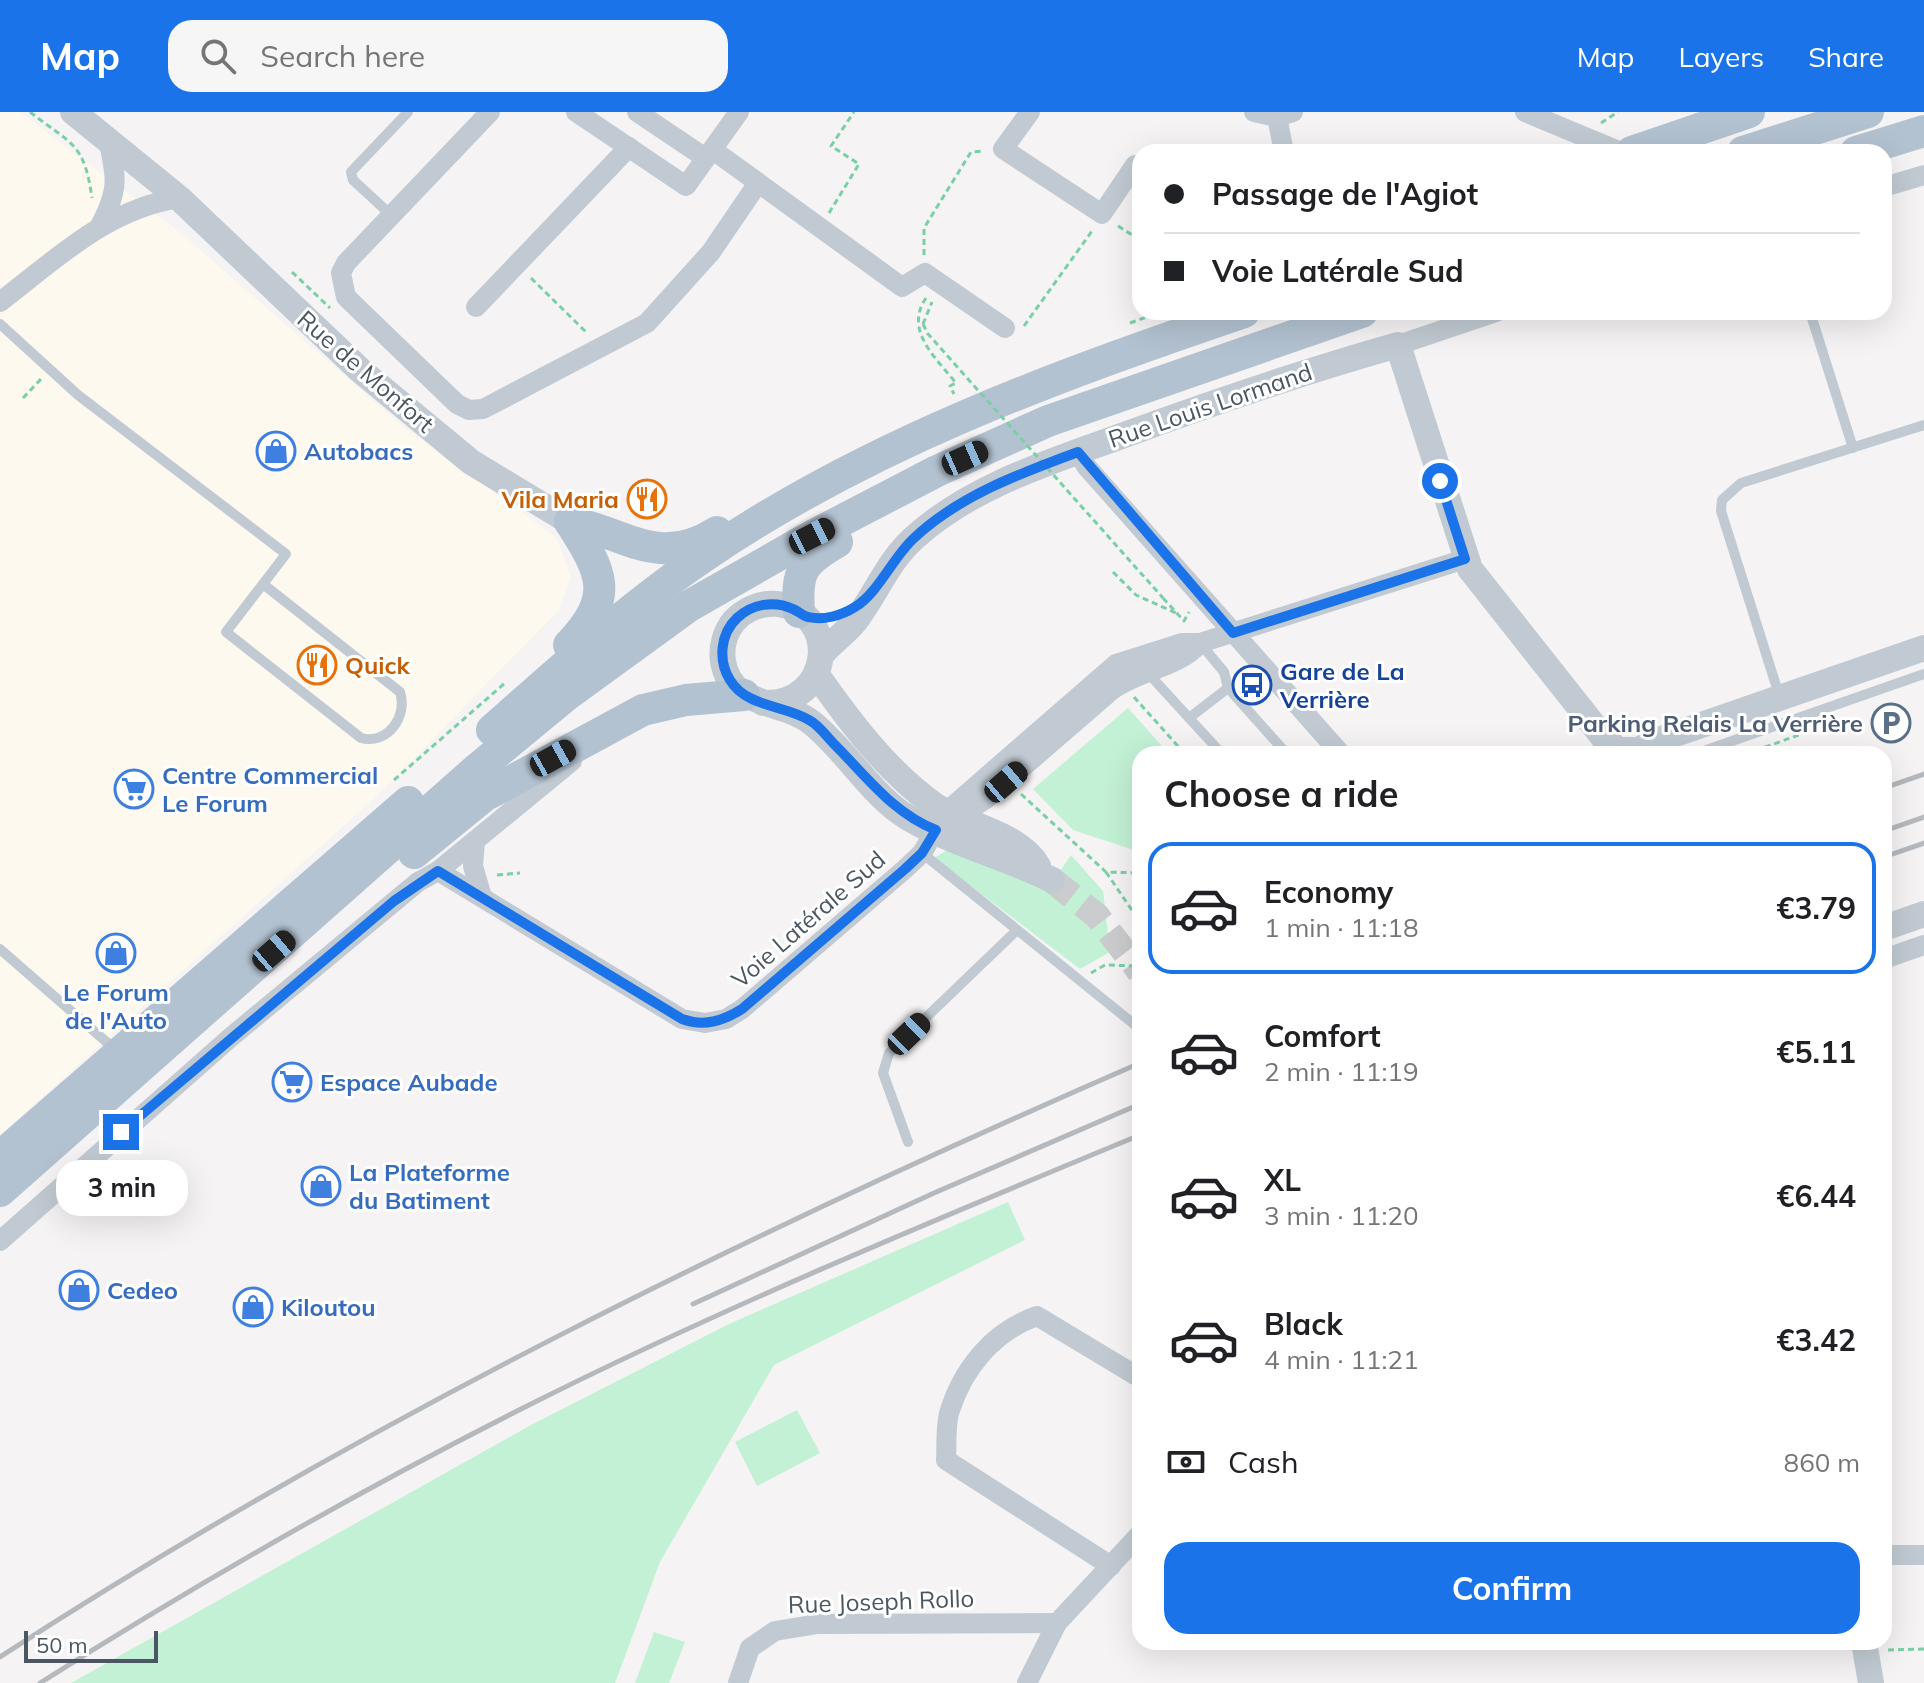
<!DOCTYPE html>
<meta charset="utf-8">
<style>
:root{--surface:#fff;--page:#f6f6f6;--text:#202124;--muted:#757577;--line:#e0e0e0;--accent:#1a73e8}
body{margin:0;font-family:Mulish,sans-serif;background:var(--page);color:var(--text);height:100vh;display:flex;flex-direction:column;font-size:30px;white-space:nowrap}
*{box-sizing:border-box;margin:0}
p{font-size:26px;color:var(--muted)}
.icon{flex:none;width:44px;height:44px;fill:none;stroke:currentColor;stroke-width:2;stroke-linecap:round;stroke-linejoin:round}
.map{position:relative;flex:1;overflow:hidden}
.panel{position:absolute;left:1132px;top:634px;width:760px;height:904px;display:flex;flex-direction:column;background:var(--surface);border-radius:24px;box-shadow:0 8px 32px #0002}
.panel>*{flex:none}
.banner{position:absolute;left:1132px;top:32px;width:760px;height:176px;border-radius:24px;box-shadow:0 8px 32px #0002;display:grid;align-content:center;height:176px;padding:0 32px;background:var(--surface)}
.scale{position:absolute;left:24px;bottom:20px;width:134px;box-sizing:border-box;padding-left:8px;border:4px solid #4a5661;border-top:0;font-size:22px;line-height:28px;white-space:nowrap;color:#4a5661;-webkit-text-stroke:6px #fff;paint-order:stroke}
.end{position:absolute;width:36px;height:36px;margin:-18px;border:10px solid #1a73e8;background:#fff;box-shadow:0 0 0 4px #fff}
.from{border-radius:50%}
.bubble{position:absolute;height:56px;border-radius:24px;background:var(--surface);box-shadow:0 8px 32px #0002;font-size:26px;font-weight:700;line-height:56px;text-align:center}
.car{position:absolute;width:24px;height:48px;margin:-24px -12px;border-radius:10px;box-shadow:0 0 6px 2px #0007;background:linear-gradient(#222 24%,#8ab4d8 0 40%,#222 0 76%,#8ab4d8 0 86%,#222 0)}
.banner b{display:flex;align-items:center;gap:28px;height:76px;font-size:30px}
.banner b+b{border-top:2px solid var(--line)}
.banner i{width:20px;height:20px;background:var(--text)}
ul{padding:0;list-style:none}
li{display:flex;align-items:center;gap:24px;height:132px;margin:0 16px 12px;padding:0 16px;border:4px solid transparent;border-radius:24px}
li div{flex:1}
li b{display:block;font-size:30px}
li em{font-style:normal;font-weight:700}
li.selected{border-color:var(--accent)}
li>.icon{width:72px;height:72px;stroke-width:1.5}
h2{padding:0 32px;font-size:36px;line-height:96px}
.pay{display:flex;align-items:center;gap:20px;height:88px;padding:0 32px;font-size:30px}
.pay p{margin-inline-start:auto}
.button{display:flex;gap:16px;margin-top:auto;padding:16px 32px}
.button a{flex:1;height:92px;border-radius:24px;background:var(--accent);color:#fff;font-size:32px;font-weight:700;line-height:92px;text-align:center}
header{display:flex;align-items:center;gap:48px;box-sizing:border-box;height:112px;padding:0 40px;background:var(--accent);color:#fff}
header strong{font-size:38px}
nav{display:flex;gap:44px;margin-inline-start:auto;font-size:28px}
.search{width:560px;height:72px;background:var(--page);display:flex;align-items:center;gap:20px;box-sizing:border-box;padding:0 28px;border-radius:24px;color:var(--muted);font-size:30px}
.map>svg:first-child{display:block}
</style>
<header>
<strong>Map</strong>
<div class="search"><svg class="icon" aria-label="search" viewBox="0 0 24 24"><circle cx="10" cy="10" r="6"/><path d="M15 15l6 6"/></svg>Search here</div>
<nav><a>Map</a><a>Layers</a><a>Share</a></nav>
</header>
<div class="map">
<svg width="1924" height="1571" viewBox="0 0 1924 1571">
<rect width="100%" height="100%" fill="#f5f3f3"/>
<!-- commercial -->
<path fill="#fdf9ef" d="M 0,0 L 20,0 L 178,119 L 405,316 L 557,426 L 571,466 L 559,498 L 379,682 L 0,1023 Z"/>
<!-- green -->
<g fill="#c3f1d5">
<path d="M 1128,596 L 1169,642 L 1140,642 L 1140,736 L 1137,739 L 1073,718 L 1033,677 Z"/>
<path d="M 949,737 L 1047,778 L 1071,743 L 1103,779 L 1110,840 L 1080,857 L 934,746 Z"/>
<path d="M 1008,1090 L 1025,1128 L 774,1253 L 660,1450 L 615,1571 L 71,1571 L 531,1313 L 729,1212 Z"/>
<path d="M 797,1298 L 820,1341 L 757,1374 L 735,1330 Z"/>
<path d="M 654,1520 L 685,1530 L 669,1571 L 635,1571 Z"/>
</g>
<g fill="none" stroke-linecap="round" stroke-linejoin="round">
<!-- tertiary-tunnel -->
<path stroke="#caccce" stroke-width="26" stroke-dasharray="26 13" stroke-linecap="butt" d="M 1052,768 L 1097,804 L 1140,860"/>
<!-- path -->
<g stroke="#7ad0a6" stroke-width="3" stroke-dasharray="6 4" stroke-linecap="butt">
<path d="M 30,0 C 72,33 84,30 92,86"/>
<path d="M 1601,11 L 1618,0"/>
<path d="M 829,101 L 859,52 L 831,34 L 854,0"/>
<path d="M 1118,114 L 1140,128"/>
<path d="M 924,143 L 924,116 L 971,40 L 983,39"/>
<path d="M 292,160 L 330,196"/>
<path d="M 531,166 L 588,222"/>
<path d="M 926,186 C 904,218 935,245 956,271 L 950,274 L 954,282"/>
<path d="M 1130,211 L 1161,200"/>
<path d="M 923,212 L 932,190"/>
<path d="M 1024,214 L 1092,119"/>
<path d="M 23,286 L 41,267"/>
<path d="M 1113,460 L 1136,483 L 1176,501"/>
<path d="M 1163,486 L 1184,509 L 1189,500"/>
<path d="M 1134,585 L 1185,642"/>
<path d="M 1746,642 L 1832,611"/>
<path d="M 394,668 L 505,571"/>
<path d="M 1021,682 L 1106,760 L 1140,761"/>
<path d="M 1106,760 L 1140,810"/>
<path d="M 497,763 L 520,761"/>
<path d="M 1091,861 L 1105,853 L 1140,854"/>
<path d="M 1888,1538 L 1924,1537"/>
</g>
<!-- service -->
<g stroke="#c1cad2" stroke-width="10">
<path d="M 391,103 L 353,68 L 351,60 L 408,0"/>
<path d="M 1810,200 L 1853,336"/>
<path d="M 0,212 L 78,283 L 286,442 L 226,520 L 361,626 C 388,633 408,604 400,580 L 263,472"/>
<path d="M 1200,531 L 1224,560 L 1228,576 L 1287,642"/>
<path d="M 1147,560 L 1222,642"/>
<path d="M 1780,586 L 1721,399 L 1722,388 L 1741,371 L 1924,313"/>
<path d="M 1189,606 L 1228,576"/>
<path d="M 1695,642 L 1924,562"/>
<path d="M 922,741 L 1140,917"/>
<path d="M 0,837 L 118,940"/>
<path d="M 908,1030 L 883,961 L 889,941 L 1017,818"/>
</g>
<!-- minor -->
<g stroke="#c1cad2" stroke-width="20">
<path d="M 490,0 L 346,151 L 341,161 L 346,185 L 457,292 L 469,298 L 483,297 L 647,211 L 711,140 L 758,71"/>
<path d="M 576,0 L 686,74 L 739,0"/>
<path d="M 637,0 L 704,45"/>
<path d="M 1030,0 L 1003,37 L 1102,102 L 1135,53"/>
<path d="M 1254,0 L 1277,5 L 1293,0"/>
<path d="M 1525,0 L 1621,40"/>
<path d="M 1277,5 L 1284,40"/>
<path d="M 713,38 L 902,175 L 925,161 L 1005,216"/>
<path d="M 1884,75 L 1924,63"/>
<path d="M 100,114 C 119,78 117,66 108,27"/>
<path d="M 0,190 C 56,147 107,97 179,86"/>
<path d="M 476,195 L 629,35"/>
<path d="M 1398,233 L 1496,200"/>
<path d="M 1078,340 L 1086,354 L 1341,642"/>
<path d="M 956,706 L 986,687 L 1112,578 C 1139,558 1179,556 1200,531"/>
<path d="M 475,729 L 473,754 L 482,785"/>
<path d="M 438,759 L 682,907 L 705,911 L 726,907 L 742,897 L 905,757 L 922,741 L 946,700 L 1116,552 L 1182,531 L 1200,531 L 1465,447"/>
<path d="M 1884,847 L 1924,833"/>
<path d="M 0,1129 L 231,925 L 418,770 L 438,759 L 572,649"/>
<path d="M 1884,1443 L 1924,1443"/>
<path d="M 1111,1454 L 946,1348 C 947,1333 945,1312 950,1298 C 964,1255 994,1219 1037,1204 L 1140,1266"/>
<path d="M 738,1571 L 750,1536 L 775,1519 L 818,1512 L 1057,1511"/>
<path d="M 1027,1571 L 1057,1511 L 1140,1422"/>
</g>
<!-- tertiary -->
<g stroke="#c1cad2" stroke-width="26">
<path d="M 73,0 L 179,86 L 361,259 L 471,350 L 570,410"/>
<path d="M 822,542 C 832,530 846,521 856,508 C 877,480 888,449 915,425 C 974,372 1054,349 1127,322 C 1217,289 1306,259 1398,233 L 1470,457 L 1603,625 L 1618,638 L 1638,638 L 1661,627 L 1924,536"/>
<path d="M 817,563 C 850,610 886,658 933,692 C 964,714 1018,720 1038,754"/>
<path d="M 763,591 C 832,594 842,501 778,492 C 762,490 745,497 734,509 C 725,520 721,535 723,549 C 730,597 783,587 812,611 C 845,637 872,684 907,705 C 952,732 1006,745 1052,768"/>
<path d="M 1884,816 L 1924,802"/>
<path d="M 1864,1530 L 1871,1571"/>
</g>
<!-- primary -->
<g stroke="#b3c2d1" stroke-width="32">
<path d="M 1632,40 L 1749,0"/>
<path d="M 1743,40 L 1868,0"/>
<path d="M 1856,40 L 1924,19"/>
<path d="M 570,410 C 627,421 658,457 717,420"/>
<path d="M 799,500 C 796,459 802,450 837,430"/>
<path d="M 569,533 C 616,484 602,460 570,410"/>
<path d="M 492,618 C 560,558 628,496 703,445 C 868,332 1056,264 1244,200"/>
<path d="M 414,741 L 484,684 L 643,598 L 686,588 L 744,583"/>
<path d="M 0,1045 L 408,690"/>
<path d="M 0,1079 L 477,657 L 568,582 L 689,494 L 812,424 L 937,359 L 1048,309 L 1362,200"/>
</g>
<!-- rail -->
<g stroke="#b5b8bd" stroke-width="5">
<path d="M 1884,676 L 1924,662"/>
<path d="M 1884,719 L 1924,705"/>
<path d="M 1884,745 L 1924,731"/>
<path d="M 693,1192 L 934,1081 L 1140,992"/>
<path d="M 0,1545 C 360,1311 747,1122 1140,951"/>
<path d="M 40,1571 C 198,1471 362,1377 529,1293 C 728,1193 935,1108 1140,1023"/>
</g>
<!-- path-bridge -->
<path stroke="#7ad0a6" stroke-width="3" stroke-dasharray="6 4" stroke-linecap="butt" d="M 923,212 L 928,222 L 1163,486"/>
</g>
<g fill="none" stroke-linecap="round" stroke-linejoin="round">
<!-- route -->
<path stroke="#1a73e8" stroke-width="10" d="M 121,1020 L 394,789 L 438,759 L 682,907 C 704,915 723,909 742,897 L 905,757 L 922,741 L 936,718 C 893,701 867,665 835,633 C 827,625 819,613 809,608 C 784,593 746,595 730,568 C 718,549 720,522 737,506 C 752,492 774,488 793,497 C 798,499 803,504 808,505 C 824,509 842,503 855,495 C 878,481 892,447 913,427 C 958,384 1021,361 1078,340 L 1233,521 L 1465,447 L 1440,369"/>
</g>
<!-- icons -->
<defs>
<symbol id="shop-ring" viewBox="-11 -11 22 22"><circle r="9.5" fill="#fff" stroke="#3f7fe0" stroke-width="1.5"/><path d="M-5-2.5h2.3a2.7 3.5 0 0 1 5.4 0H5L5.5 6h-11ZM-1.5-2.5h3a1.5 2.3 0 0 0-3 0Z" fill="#3f7fe0"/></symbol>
<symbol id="restaurant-ring" viewBox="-11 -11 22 22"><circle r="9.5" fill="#fff" stroke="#e8710a" stroke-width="1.5"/><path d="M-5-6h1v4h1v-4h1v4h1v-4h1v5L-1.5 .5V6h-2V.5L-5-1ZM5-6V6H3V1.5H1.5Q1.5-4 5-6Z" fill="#e8710a"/></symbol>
<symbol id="bus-ring" viewBox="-11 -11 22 22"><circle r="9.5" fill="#fff" stroke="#1a4fb4" stroke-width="1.5"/><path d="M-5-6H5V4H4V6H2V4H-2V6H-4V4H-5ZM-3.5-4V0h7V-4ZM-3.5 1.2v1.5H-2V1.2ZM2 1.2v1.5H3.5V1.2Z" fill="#1a4fb4"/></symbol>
<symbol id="parking-ring" viewBox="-11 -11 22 22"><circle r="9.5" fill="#fff" stroke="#5c6f8a" stroke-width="1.5"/><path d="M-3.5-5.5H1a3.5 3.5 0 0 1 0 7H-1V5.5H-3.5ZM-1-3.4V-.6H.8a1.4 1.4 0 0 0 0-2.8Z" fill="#5c6f8a"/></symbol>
<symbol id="supermarket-ring" viewBox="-11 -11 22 22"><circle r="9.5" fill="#fff" stroke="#3f7fe0" stroke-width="1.5"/><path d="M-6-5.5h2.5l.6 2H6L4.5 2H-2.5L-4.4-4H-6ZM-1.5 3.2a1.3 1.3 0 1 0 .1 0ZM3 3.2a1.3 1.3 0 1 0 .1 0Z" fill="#3f7fe0"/></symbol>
</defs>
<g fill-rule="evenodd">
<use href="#shop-ring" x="254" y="317" width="44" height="44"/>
<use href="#restaurant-ring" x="625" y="365" width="44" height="44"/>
<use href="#restaurant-ring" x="295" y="531" width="44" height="44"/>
<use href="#bus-ring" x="1230" y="551" width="44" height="44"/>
<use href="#parking-ring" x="1869" y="589" width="44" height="44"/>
<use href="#supermarket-ring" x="112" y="655" width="44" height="44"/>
<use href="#shop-ring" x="94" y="819" width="44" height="44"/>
<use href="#supermarket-ring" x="270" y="948" width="44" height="44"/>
<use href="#shop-ring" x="299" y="1052" width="44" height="44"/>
<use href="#shop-ring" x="57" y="1156" width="44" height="44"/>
<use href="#shop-ring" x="231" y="1173" width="44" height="44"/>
</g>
<g text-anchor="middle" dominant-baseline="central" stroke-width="6" stroke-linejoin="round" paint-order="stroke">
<!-- street labels -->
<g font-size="24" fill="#4a5661" stroke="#fff">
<text transform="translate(366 259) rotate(41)">Rue de Monfort</text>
<text transform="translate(1210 293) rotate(-19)">Rue Louis Lormand</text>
<text transform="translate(808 807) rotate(-41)">Voie Latérale Sud</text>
<text transform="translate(881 1489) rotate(-2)">Rue Joseph Rollo</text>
</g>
<!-- shop labels -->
<g font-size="24" font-weight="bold" fill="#366cbe" stroke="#fff" text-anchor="start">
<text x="304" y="339">Autobacs</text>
<text x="162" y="663">Centre Commercial<tspan x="162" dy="28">Le Forum</tspan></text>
<text x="116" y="880" text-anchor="middle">Le Forum<tspan x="116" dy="28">de l'Auto</tspan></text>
<text x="320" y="970">Espace Aubade</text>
<text x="349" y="1060">La Plateforme<tspan x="349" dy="28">du Batiment</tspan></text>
<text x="107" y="1178">Cedeo</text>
<text x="281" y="1195">Kiloutou</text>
</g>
<!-- food labels -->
<g font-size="24" font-weight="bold" fill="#c56008" stroke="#fff" text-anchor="end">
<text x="619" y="387">Vila Maria</text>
<text x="345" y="553" text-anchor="start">Quick</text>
</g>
<!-- transit labels -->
<g font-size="24" font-weight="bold" fill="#164399" stroke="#fff" text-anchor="start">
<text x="1280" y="559">Gare de La<tspan x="1280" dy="28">Verrière</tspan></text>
</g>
<!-- service labels -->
<g font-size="24" font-weight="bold" fill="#4e5e75" stroke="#fff" text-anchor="end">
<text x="1863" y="611">Parking Relais La Verrière</text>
</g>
</g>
</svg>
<div class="scale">50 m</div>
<i class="end from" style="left:1440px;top:369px"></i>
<i class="end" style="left:121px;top:1020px"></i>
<div class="bubble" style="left:56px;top:1048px;width:132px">3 min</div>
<i class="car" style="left:965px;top:346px;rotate:66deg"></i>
<i class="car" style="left:812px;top:424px;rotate:63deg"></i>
<i class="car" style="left:553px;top:646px;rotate:61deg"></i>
<i class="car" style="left:1006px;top:670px;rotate:49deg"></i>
<i class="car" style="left:274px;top:839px;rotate:49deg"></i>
<i class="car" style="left:909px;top:922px;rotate:46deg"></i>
<div class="banner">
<b><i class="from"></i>Passage de l'Agiot</b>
<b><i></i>Voie Latérale Sud</b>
</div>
<section class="panel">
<h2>Choose a ride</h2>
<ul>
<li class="selected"><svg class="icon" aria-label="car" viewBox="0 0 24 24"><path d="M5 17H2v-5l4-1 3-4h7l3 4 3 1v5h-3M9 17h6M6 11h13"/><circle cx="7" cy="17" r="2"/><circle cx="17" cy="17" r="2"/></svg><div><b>Economy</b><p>1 min · 11:18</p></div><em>€3.79</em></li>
<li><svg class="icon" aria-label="car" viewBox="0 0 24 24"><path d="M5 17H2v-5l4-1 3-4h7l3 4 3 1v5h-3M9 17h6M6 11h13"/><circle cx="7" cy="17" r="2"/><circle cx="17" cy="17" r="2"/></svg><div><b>Comfort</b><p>2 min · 11:19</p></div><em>€5.11</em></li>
<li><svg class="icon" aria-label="car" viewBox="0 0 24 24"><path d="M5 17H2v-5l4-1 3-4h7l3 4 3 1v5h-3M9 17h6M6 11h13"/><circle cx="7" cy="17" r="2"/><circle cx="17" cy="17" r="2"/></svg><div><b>XL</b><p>3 min · 11:20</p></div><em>€6.44</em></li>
<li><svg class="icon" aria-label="car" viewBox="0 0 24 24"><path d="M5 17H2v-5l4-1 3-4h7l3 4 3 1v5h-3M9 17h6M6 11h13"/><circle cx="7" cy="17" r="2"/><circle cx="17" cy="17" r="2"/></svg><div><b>Black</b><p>4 min · 11:21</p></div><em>€3.42</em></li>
</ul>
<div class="pay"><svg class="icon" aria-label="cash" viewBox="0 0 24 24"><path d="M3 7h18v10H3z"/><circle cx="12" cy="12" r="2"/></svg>Cash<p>860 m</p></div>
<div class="button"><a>Confirm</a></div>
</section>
</div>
